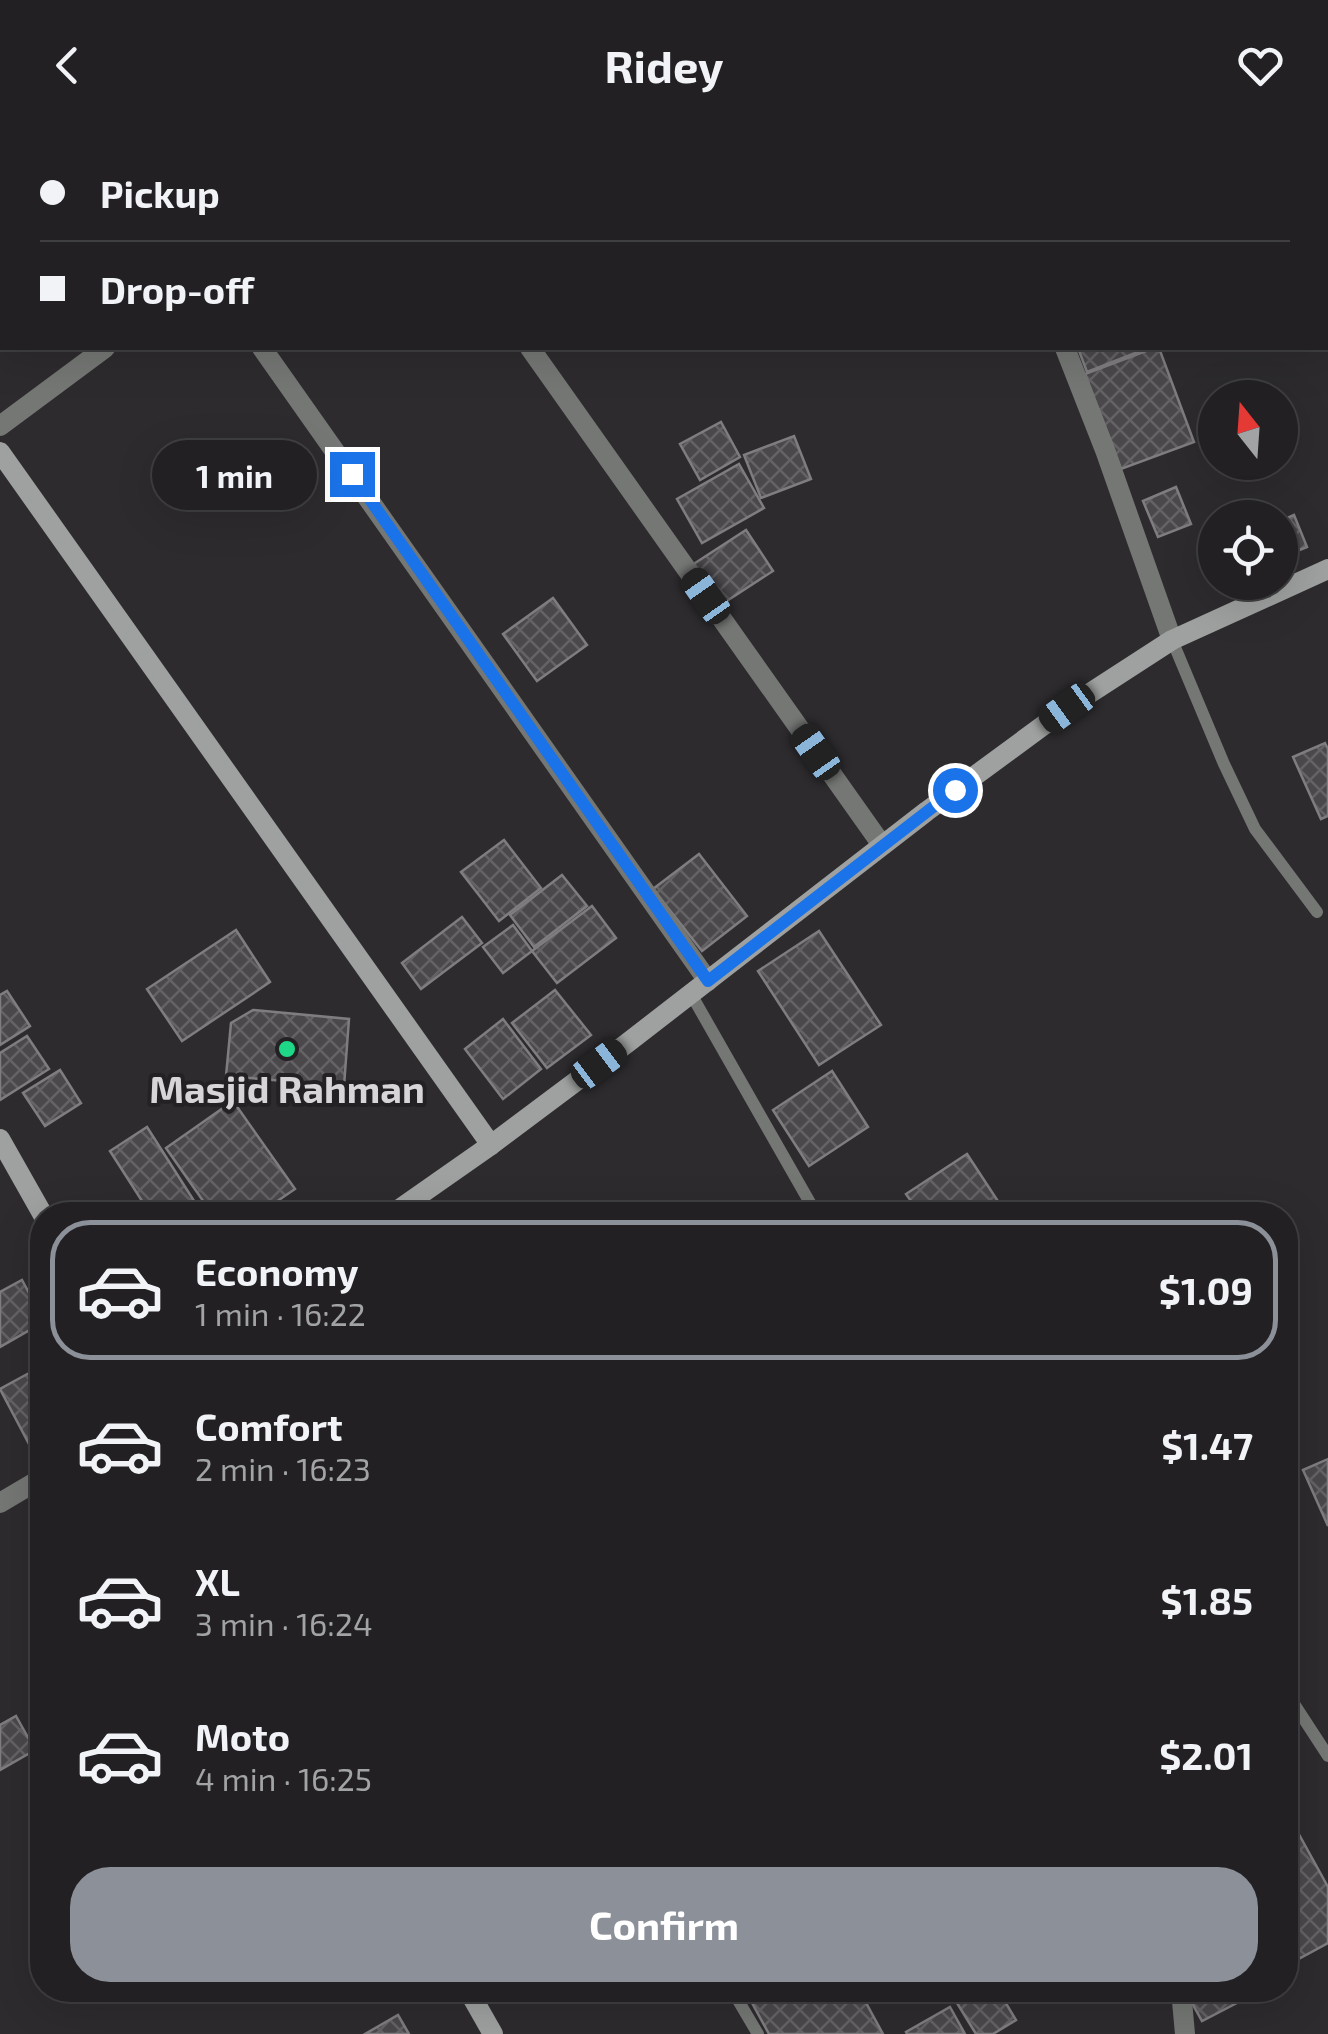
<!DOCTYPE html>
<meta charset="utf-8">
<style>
:root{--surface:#222022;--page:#2a282a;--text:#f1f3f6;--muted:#a2a3a5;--line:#3f3e40;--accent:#8c9099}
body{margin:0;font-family:"Exo 2",sans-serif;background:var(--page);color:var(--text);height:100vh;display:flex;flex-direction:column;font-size:38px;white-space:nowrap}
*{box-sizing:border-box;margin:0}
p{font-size:32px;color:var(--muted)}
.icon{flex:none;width:55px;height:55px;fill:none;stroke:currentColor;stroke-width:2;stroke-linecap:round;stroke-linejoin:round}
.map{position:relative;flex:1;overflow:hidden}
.side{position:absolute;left:30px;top:1072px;width:1268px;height:800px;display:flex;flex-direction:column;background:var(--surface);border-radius:40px;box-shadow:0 10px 40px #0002,0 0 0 2px var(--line)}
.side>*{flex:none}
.guide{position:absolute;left:0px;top:0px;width:1330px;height:220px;box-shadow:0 10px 40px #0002,0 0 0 2px var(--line);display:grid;align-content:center;height:220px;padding:0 40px;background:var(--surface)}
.needle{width:65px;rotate:343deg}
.buttons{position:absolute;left:1198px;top:250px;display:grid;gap:20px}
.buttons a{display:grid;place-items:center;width:100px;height:100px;border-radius:50%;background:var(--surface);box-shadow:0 10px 40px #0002,0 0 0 2px var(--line);font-size:50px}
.end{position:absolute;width:45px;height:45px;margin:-22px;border:12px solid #1a73e8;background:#fff;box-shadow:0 0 0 5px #fff}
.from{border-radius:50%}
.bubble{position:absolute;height:70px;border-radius:35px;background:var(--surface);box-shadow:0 10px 40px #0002,0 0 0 2px var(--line);font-size:32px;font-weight:700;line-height:70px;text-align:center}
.car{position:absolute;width:30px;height:60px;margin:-30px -15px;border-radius:12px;box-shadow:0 0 8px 2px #0007;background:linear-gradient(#222 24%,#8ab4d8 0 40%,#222 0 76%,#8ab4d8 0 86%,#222 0)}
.guide b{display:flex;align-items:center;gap:35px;height:95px;font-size:38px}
.guide b+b{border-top:2px solid var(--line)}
.guide i{width:25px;height:25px;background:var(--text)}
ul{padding:18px 0 0;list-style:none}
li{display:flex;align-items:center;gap:30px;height:140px;margin:0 20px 15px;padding:0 20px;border:5px solid transparent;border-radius:40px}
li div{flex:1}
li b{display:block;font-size:38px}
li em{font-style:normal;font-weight:700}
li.current{border-color:var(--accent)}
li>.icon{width:90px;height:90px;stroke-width:1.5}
.primary-button{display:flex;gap:20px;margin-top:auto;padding:20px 40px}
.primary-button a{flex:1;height:115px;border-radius:40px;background:var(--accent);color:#fff;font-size:40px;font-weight:700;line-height:115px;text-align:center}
header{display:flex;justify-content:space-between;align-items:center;height:130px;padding:0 40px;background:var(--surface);font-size:45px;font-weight:700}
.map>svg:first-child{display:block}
</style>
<header><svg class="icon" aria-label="back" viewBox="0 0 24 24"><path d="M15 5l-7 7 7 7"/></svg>Ridey<svg class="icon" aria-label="heart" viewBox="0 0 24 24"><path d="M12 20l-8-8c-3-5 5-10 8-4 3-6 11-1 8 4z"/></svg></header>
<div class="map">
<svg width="1328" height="1904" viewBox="0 0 1328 1904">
<defs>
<pattern id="building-cross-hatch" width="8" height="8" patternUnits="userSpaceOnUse" patternTransform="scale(2.5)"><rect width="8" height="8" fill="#4b484b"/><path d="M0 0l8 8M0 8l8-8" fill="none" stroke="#646264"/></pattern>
</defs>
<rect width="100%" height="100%" fill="#2d2b2e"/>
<!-- building -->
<g fill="url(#building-cross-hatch)" stroke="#7f7d80" stroke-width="2.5">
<path d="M 1078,218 L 1148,218 L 1087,242 Z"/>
<path d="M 1154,218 L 1159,218 L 1194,312 L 1121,339 L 1085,244 Z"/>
<path d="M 721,292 L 740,327 L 700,350 L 680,314 Z"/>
<path d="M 794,306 L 811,349 L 761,368 L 744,325 Z"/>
<path d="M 739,334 L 764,378 L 702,413 L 677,369 Z"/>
<path d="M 1176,357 L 1191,394 L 1158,407 L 1143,371 Z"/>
<path d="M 1294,385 L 1307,417 L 1280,428 L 1280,391 Z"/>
<path d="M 746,400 L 773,441 L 719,476 L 692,435 Z"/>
<path d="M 553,468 L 587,515 L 537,551 L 503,504 Z"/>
<path d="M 1325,613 L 1328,619 L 1328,686 L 1321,689 L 1293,627 Z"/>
<path d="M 504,710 L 541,758 L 499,791 L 461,742 Z"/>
<path d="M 699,724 L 747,786 L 702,821 L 653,759 Z"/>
<path d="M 562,745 L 587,776 L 534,817 L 510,785 Z"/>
<path d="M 592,776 L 616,808 L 557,853 L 532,821 Z"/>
<path d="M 462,787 L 482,813 L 421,859 L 402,833 Z"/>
<path d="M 513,795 L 532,821 L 503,843 L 483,817 Z"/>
<path d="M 236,800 L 270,852 L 182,911 L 147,859 Z"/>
<path d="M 819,801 L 881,895 L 819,935 L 758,841 Z"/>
<path d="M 555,860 L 591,905 L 547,938 L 512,893 Z"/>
<path d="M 7,861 L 30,896 L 0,915 L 0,865 Z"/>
<path d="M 253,880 L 349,889 L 344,956 L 226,946 L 231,893 Z"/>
<path d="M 503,889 L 541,939 L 503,969 L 465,919 Z"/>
<path d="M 27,906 L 49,939 L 0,970 L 0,923 Z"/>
<path d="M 60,940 L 81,973 L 45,996 L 23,963 Z"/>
<path d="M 832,941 L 868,997 L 809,1036 L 773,980 Z"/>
<path d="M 233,971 L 295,1059 L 257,1085 L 213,1085 L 166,1018 Z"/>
<path d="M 147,997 L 203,1085 L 151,1085 L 110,1021 Z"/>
<path d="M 967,1024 L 1007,1085 L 921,1085 L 906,1064 Z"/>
<path d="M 22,1150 L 42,1187 L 42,1193 L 0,1217 L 0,1162 Z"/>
<path d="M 42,1236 L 42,1329 L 38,1331 L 0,1259 Z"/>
<path d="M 1328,1329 L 1328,1396 L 1303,1340 Z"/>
<path d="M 16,1586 L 35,1620 L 0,1640 L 0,1595 Z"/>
<path d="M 1285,1679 L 1328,1757 L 1328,1813 L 1291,1833 L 1285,1823 Z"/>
<path d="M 745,1860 L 859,1860 L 883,1904 L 769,1904 Z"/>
<path d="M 949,1860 L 998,1860 L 1016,1890 L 993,1904 L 976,1904 Z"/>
<path d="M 1195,1860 L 1262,1860 L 1202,1891 L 1187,1864 Z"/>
<path d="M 950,1877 L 965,1904 L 907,1904 L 906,1902 Z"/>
<path d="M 398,1885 L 409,1904 L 365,1904 Z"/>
</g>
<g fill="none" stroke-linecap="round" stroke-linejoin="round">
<!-- lane -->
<g stroke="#757775" stroke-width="12">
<path d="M 1172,510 L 1224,634 L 1255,699 L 1317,782"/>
<path d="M 691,864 L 817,1085"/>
<path d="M 1285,1560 L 1328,1626"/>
<path d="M 732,1860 L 758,1904"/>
</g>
<!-- street -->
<g stroke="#757775" stroke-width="20">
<path d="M 987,0 L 987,2"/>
<path d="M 407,2 L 410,0"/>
<path d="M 262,218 L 708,851"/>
<path d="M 530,218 L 882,715"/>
<path d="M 1065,218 L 1105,320 L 1172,510"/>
<path d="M 0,296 L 105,218"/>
<path d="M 0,1373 L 42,1348"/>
<path d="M 1181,1860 L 1185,1904"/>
</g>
<!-- secondary -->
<g stroke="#9ea19f" stroke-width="20">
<path d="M 0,322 L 491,1015"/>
<path d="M 0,1009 L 43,1085"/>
<path d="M 391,1085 L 491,1015 L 626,914 L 927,681 L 1067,578 L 1172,510 L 1328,439"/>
<path d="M 468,1860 L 493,1904"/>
</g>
</g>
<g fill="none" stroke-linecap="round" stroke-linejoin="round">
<!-- route -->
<path stroke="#1a73e8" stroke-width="12" d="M 352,344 L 708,851 L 955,660"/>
</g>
<!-- markers -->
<circle fill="#1ed887" stroke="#242124" stroke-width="4" cx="287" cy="919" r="10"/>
<g text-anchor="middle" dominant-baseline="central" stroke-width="8" stroke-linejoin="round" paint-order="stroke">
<!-- poi labels -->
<g font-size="38" font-weight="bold" fill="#d7d5d7" stroke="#242124">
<text x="287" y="958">Masjid Rahman</text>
</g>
</g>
</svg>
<div class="buttons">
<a><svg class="needle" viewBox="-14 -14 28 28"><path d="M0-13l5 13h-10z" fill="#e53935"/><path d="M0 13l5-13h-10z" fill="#a2a3a5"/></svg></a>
<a><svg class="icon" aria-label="locate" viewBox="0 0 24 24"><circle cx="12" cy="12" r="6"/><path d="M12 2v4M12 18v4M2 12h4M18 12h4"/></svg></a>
</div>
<i class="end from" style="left:955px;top:660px"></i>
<i class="end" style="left:352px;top:344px"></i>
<div class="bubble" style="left:152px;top:310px;width:165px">1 min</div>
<i class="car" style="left:706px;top:466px;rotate:325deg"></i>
<i class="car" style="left:1067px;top:578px;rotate:234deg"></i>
<i class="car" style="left:816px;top:622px;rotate:325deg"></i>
<i class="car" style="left:599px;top:934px;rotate:53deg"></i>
<div class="guide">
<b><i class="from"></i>Pickup</b>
<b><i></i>Drop-off</b>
</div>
<section class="side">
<ul>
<li class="current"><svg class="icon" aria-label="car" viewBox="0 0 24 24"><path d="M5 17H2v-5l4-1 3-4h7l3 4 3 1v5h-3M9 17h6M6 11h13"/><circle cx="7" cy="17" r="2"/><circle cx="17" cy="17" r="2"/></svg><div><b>Economy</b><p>1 min · 16:22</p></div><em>$1.09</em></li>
<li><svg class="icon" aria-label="car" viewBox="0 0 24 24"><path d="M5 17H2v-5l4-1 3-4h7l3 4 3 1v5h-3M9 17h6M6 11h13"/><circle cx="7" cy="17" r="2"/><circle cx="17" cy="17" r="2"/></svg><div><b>Comfort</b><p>2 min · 16:23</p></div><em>$1.47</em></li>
<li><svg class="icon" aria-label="car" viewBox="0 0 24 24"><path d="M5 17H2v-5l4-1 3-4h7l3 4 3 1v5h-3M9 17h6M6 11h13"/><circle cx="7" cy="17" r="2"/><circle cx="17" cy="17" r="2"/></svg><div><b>XL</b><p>3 min · 16:24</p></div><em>$1.85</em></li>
<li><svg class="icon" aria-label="car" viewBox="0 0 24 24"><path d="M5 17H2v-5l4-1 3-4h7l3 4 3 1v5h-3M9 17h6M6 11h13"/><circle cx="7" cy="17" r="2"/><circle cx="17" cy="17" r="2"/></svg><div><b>Moto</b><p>4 min · 16:25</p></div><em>$2.01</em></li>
</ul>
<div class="primary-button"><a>Confirm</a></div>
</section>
</div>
